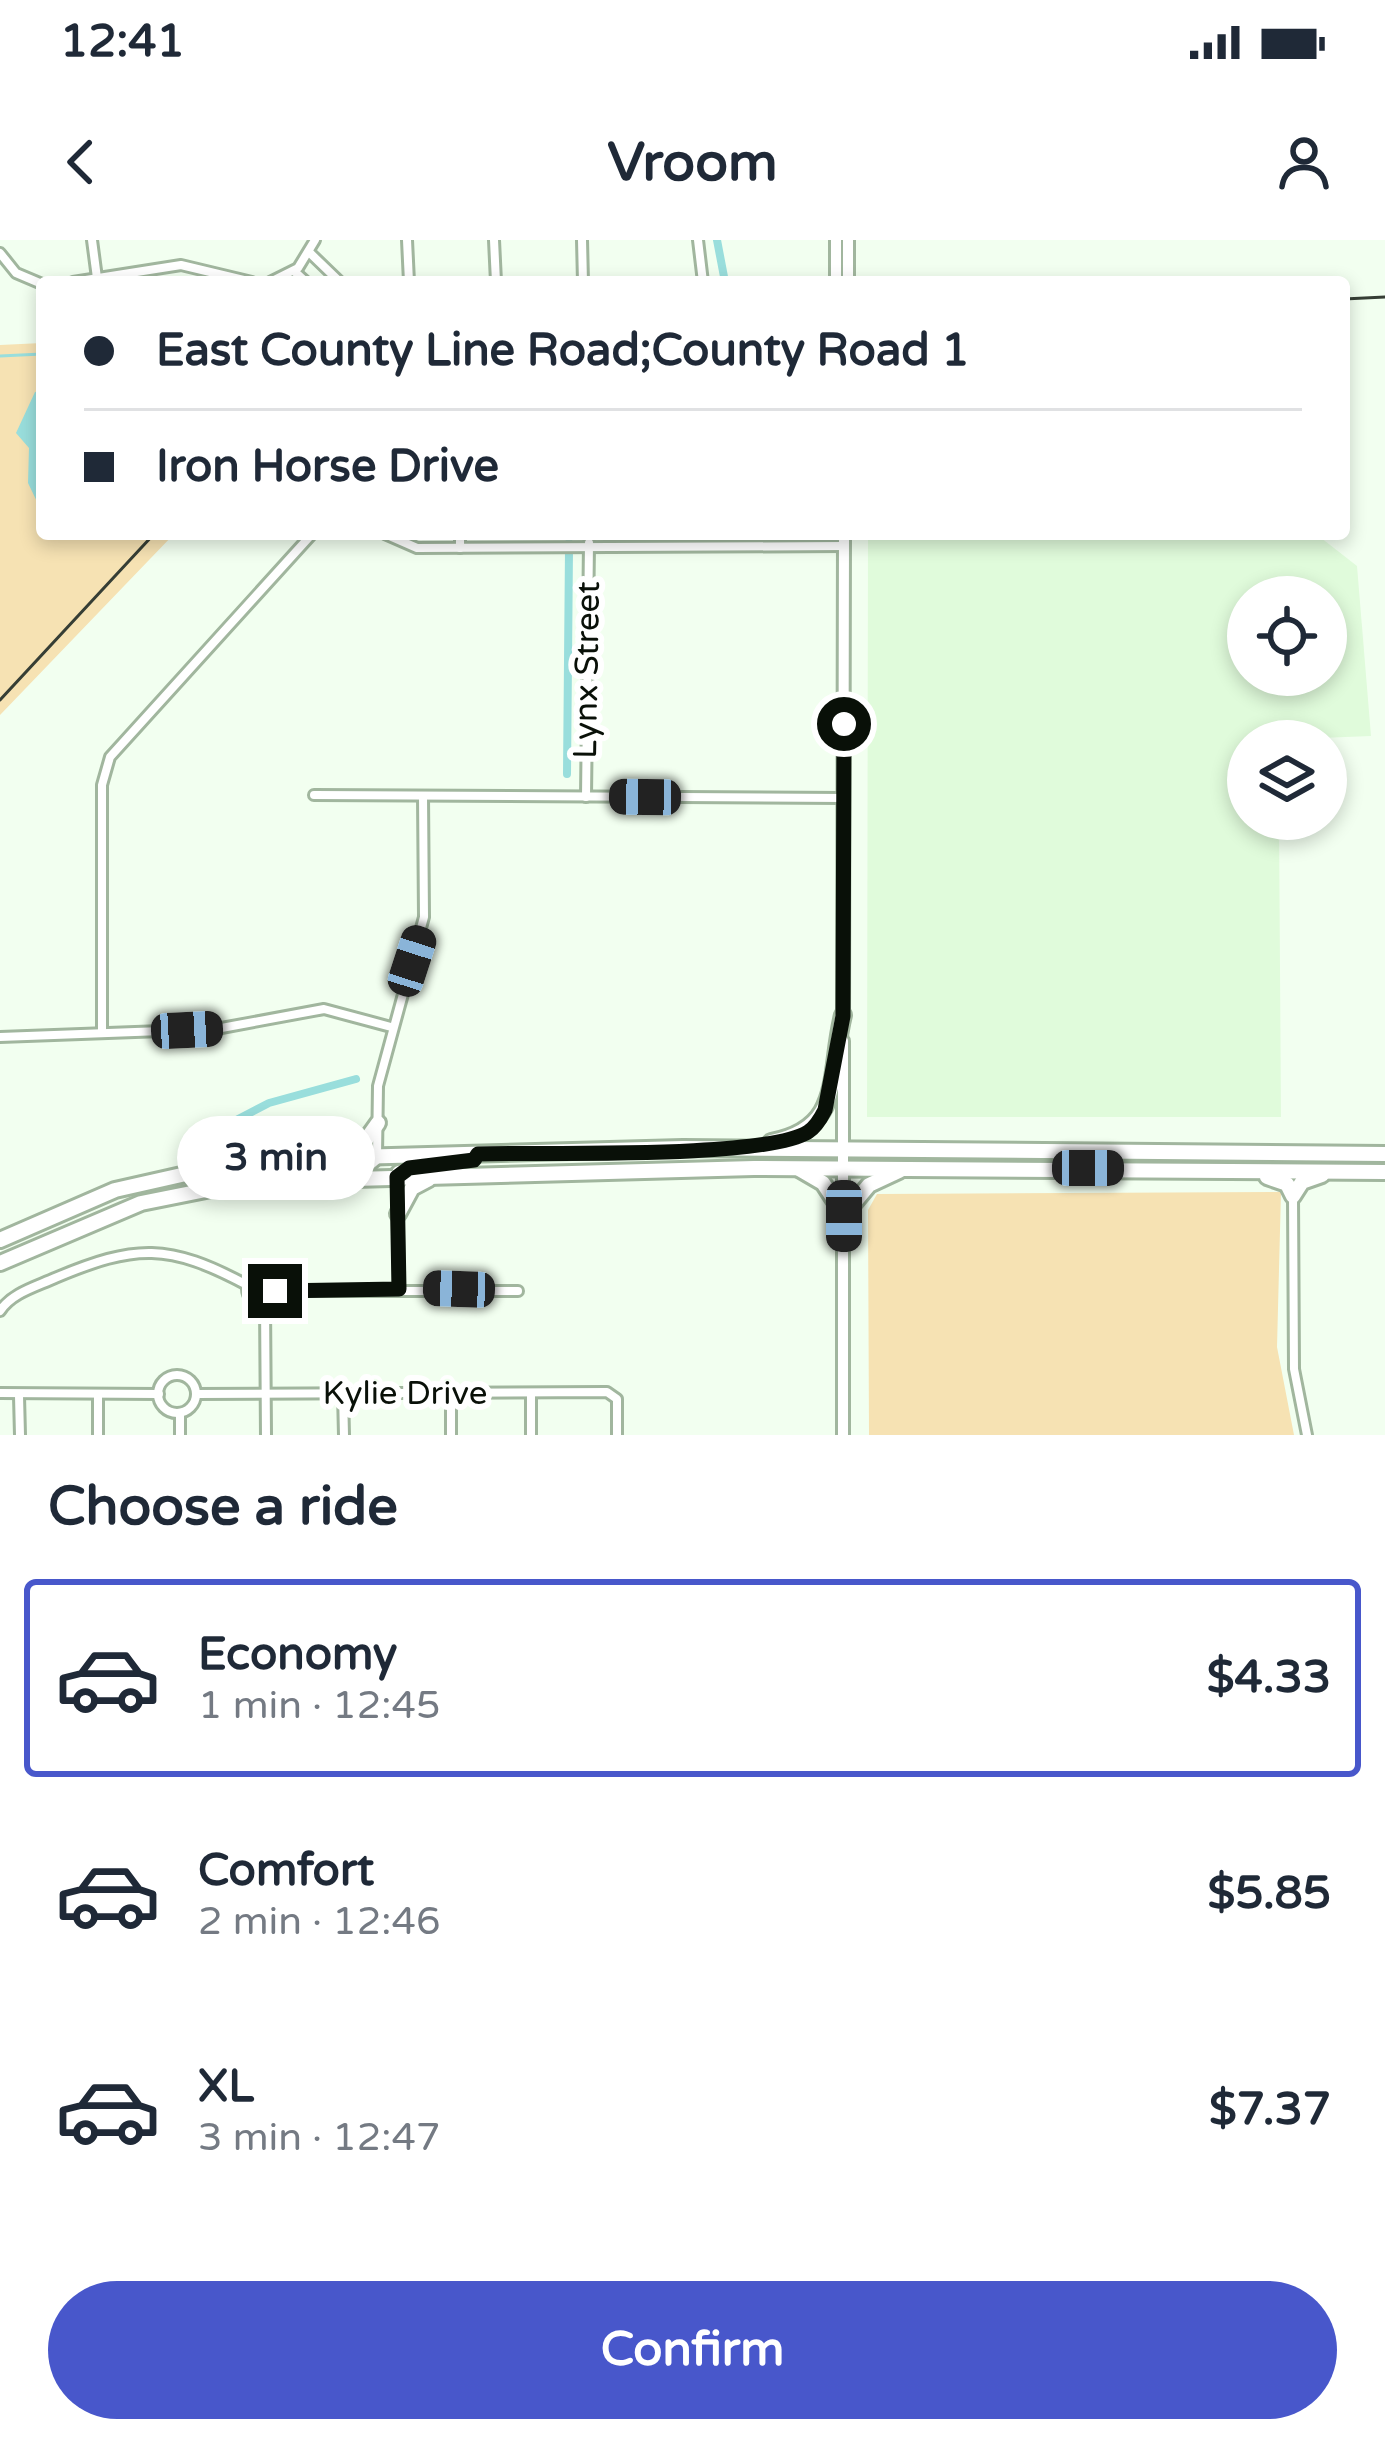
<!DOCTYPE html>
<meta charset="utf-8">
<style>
:root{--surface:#fff;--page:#f6f6f7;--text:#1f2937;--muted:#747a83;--line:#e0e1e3;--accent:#4857cb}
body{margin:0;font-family:"Varela Round",sans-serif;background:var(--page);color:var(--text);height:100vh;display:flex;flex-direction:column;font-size:45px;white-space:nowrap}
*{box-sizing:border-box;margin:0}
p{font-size:39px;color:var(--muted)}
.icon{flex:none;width:66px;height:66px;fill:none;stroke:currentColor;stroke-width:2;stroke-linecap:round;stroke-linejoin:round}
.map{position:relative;height:1195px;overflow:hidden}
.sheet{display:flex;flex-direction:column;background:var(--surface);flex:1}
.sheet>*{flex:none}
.hud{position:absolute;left:36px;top:36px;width:1314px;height:264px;border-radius:12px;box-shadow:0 6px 18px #0003;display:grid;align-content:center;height:264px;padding:0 48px;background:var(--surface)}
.tools{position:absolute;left:1227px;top:336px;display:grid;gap:24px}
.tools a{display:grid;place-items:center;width:120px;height:120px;border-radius:50%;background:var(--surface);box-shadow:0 6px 18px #0003;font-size:60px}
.end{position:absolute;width:54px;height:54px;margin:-27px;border:15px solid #091008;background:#fff;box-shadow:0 0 0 6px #fff}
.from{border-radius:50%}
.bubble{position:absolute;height:84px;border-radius:42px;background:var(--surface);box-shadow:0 6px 18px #0003;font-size:39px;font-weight:800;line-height:84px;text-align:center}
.car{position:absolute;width:36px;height:72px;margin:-36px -18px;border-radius:15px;box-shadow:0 0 9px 3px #0007;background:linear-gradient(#222 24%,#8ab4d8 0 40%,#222 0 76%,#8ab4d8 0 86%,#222 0)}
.hud b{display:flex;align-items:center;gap:42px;height:114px;font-size:45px}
.hud b+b{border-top:3px solid var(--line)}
.hud i{width:30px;height:30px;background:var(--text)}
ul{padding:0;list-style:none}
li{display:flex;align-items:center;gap:36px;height:198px;margin:0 24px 18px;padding:0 24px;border:6px solid transparent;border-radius:12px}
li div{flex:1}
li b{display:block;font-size:45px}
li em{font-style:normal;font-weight:800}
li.active{border-color:var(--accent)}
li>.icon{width:108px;height:108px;stroke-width:1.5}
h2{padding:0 48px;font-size:54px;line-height:144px}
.primary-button{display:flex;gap:24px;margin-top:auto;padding:24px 48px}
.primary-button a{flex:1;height:138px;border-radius:72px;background:var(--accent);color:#fff;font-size:48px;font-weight:800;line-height:138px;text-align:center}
.status{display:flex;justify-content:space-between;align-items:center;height:84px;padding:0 60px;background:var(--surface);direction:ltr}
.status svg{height:33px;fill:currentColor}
header{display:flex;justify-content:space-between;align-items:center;height:156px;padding:0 48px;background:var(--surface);font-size:54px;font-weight:800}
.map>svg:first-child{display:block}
</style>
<div class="status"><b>12:41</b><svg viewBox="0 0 49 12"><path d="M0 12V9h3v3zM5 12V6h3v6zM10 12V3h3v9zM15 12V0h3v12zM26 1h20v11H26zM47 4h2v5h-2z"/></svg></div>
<header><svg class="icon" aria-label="back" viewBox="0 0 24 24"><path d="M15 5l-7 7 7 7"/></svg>Vroom<svg class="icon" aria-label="person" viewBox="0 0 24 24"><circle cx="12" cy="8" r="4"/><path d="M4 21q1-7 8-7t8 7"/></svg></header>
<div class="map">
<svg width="1385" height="1195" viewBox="0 0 1385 1195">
<rect width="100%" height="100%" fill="#f2fff0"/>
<!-- built -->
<path fill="#e0fbdb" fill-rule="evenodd" d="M 868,294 L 1316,294 L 1357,326 L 1371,496 L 1248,501 L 1248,579 L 1279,579 L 1281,877 L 867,877 ZM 1248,357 L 1326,357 L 1326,435 L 1248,435 Z"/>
<!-- green -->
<g fill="#f6e2b3">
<path d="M 42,103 L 42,294 L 174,294 L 0,475 L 0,105 Z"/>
<path d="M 1281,952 L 1277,1107 L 1294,1195 L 869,1195 L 868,970 L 877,954 Z"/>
</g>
<!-- water -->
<path fill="#99dedc" d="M 42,151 L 42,272 L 28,243 L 29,208 L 16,193 L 35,152 Z"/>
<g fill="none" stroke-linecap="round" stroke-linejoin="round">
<!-- stream -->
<path stroke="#99dedc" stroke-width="3" d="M 0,116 L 42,114"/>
<!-- canal -->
<g stroke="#99dedc" stroke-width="8">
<path d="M 717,0 L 725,42"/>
<path d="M 569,294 L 569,298"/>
<path d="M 567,534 L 569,309"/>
<path d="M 198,900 L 269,863 L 356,839"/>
</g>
<defs>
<g id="street">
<path d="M 92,0 L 97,38"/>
<path d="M 407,0 L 409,42"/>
<path d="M 494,0 L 496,42"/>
<path d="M 582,0 L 583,42"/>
<path d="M 698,0 L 703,42"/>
<path d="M 0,13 L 16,33 L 42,44"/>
<path d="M 310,13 L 340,42"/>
<path d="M 294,31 L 306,42"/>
<path d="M 73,42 L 181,25 L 252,42"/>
<path d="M 270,42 L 298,28 L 315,0"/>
<path d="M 385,294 L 417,308 L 844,306"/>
<path d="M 460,308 L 460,294"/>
<path d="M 314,555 L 844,558"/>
<path d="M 586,557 L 589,303"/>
<path d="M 102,791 L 102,545 L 110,517 L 312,294"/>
<path d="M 0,797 L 216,789 L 324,769 L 391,787"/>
<path d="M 377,915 L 378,846 L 424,677 L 423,556"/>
<path d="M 397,939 L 399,1049"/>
<path d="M 1293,957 L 1294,1129 L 1307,1195"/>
<circle cx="261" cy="1049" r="14"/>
<path d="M 275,1051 L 518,1051"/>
<path d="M 265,1063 L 266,1195"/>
<path d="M 0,1071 C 12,1053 35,1047 55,1038 C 136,1004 168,1003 247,1045"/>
<circle cx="177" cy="1154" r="19"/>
<path d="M 0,1153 L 159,1154"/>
<path d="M 343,1153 L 344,1195"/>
<path d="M 531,1153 L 531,1195"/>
<path d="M 98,1154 L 98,1195"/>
<path d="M 196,1154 L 607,1152 L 617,1159 L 617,1195"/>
<path d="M 19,1156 L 20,1195"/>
<path d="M 180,1173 L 180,1195"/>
<path d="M 451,1195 L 451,1153"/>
</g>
<g id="secondary">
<path d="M 836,42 L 836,0"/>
<path d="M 848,42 L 848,0"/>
<path d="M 843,783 L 844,294"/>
<path d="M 843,1195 L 843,801"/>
</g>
<g id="highway">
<path d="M 771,902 C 844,888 828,836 843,775"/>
<path d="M 343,914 L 363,904 L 378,883"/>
<path d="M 799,929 L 823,943 L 844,975 L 869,945 L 899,931"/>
<path d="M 327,930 L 363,928 L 377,916"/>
<path d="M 399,933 L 464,921"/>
<path d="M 1267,937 L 1287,944 L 1293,956 L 1302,942 L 1322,935"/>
<path d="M 398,974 L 412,948 L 429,939"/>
<path d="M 0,1000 L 115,950 L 248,920 L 683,908 L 1385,914"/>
<path d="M 0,1023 L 141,963 L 246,942 L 754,928 L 1385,932"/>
</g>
</defs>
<!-- street casing -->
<use href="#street" stroke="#a1b69e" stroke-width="14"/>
<!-- secondary casing -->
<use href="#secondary" stroke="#a1b69e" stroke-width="16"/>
<!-- highway casing -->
<use href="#highway" stroke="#a1b69e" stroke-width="20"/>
<!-- street -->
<use href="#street" stroke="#fff" stroke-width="8"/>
<!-- secondary -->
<use href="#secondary" stroke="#fff" stroke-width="10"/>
<!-- highway -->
<use href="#highway" stroke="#fff" stroke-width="14"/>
<!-- rail -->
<g stroke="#363e35" stroke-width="3">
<path d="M 1344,59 L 1385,57"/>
<path d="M 0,460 L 154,294"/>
</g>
</g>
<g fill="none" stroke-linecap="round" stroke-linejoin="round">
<!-- route -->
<path stroke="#091008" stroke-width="15" d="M 275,1051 L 399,1049 L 397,937 L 409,928 L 474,920 L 478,914 C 541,912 765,919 808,892 C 816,887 821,878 825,870 L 843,776 L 844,484"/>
</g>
<g text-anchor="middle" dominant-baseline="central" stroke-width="12" stroke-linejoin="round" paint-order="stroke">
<!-- street labels -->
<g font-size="33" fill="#091008" stroke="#fff">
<text transform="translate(587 430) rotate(-89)">Lynx Street</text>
<text x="405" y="1153">Kylie Drive</text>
</g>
</g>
</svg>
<div class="tools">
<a><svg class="icon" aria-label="locate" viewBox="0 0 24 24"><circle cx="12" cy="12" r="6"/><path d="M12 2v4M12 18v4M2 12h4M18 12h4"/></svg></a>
<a><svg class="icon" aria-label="layers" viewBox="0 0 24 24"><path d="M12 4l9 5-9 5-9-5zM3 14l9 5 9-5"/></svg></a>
</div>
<i class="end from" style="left:844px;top:484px"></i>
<i class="end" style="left:275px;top:1051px"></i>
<div class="bubble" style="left:177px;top:876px;width:198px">3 min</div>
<i class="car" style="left:645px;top:557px;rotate:271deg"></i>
<i class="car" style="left:412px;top:721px;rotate:18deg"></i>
<i class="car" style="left:187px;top:790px;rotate:87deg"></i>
<i class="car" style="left:1088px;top:928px;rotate:90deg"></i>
<i class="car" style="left:844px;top:976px;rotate:180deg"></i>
<i class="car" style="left:459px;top:1049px;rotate:272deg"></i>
<div class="hud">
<b><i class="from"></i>East County Line Road;County Road 1</b>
<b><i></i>Iron Horse Drive</b>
</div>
</div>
<section class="sheet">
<h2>Choose a ride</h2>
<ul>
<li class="active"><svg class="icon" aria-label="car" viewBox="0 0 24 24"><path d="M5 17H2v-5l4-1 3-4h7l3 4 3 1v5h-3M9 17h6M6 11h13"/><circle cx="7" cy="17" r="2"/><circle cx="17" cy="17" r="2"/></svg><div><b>Economy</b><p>1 min · 12:45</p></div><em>$4.33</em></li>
<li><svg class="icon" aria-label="car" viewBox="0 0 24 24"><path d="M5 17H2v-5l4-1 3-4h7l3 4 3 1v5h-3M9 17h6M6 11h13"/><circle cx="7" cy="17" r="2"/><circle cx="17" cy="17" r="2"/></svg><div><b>Comfort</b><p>2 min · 12:46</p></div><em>$5.85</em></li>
<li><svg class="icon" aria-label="car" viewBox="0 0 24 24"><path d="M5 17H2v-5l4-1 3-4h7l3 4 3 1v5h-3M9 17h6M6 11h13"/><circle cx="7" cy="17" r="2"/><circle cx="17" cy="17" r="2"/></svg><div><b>XL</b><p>3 min · 12:47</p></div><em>$7.37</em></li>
</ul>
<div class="primary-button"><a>Confirm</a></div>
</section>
